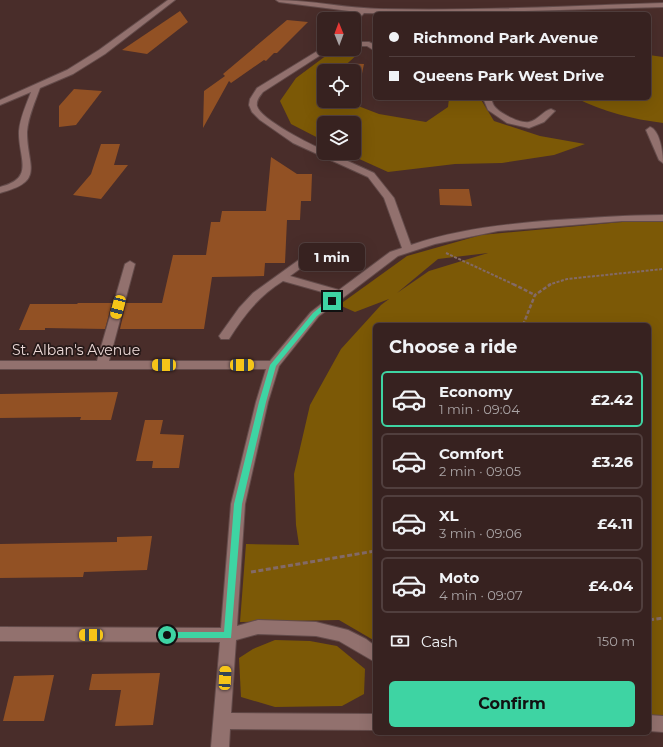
<!DOCTYPE html>
<meta charset="utf-8">
<style>
:root{--surface:#372220;--page:#3e2a29;--text:#f1f3f6;--muted:#aaa4a5;--line:#513f3e;--accent:#3ed4a3}
body{margin:0;font-family:Montserrat,sans-serif;background:var(--page);color:var(--text);height:100vh;display:flex;flex-direction:column;font-size:15px;white-space:nowrap}
*{box-sizing:border-box;margin:0}
p{font-size:13px;color:var(--muted)}
.icon{flex:none;width:22px;height:22px;fill:none;stroke:currentColor;stroke-width:2;stroke-linecap:round;stroke-linejoin:round}
.map{position:relative;flex:1;overflow:hidden}
.details{position:absolute;left:373px;top:323px;width:278px;height:412px;display:flex;flex-direction:column;background:var(--surface);border-radius:6px;box-shadow:0 4px 16px #0002,0 0 0 1px var(--line)}
.details>*{flex:none}
.banner{position:absolute;left:373px;top:12px;width:278px;height:88px;border-radius:6px;box-shadow:0 4px 16px #0002,0 0 0 1px var(--line);display:grid;align-content:center;height:88px;padding:0 16px;background:var(--surface)}
.needle{width:26px;rotate:359deg}
.controls{position:absolute;left:317px;top:12px;display:grid;gap:8px}
.controls a{display:grid;place-items:center;width:44px;height:44px;border-radius:6px;background:var(--surface);box-shadow:0 4px 16px #0002,0 0 0 1px var(--line);font-size:20px}
.end{position:absolute;width:18px;height:18px;margin:-9px;border:5px solid #3ed4a3;background:#111;box-shadow:0 0 0 2px #111}
.from{border-radius:50%}
.bubble{position:absolute;height:28px;border-radius:6px;background:var(--surface);box-shadow:0 4px 16px #0002,0 0 0 1px var(--line);font-size:13px;font-weight:700;line-height:28px;text-align:center}
.car{position:absolute;width:12px;height:24px;margin:-12px -6px;border-radius:5px;box-shadow:0 0 3px 1px #0007;background:linear-gradient(#f5c518 24%,#345 0 40%,#f5c518 0 76%,#345 0 86%,#f5c518 0)}
.banner b{display:flex;align-items:center;gap:14px;height:38px;font-size:15px}
.banner b+b{border-top:1px solid var(--line)}
.banner i{width:10px;height:10px;background:var(--text)}
ul{padding:0;list-style:none}
li{display:flex;align-items:center;gap:12px;height:56px;margin:0 8px 6px;padding:0 8px;border:2px solid var(--line);border-radius:6px}
li div{flex:1}
li b{display:block;font-size:15px}
li em{font-style:normal;font-weight:700}
li.on{border-color:var(--accent)}
li>.icon{width:36px;height:36px;stroke-width:1.5}
h2{padding:0 16px;font-size:18px;line-height:48px}
.pay{display:flex;align-items:center;gap:10px;height:44px;padding:0 16px;font-size:15px}
.pay p{margin-inline-start:auto}
.button{display:flex;gap:8px;margin-top:auto;padding:8px 16px}
.button a{flex:1;height:46px;border-radius:6px;background:var(--accent);color:#111;font-size:16px;font-weight:700;line-height:46px;text-align:center}
.map>svg:first-child{display:block}
</style>
<div class="map">
<svg width="663" height="747" viewBox="0 0 663 747">
<rect width="100%" height="100%" fill="#492d2a"/>
<!-- green -->
<g fill="#7c5906" fill-rule="evenodd">
<path d="M 331,52 L 360,52 L 339,71 L 324,71 L 324,101 L 345,101 L 379,114 L 426,122 L 448,107 L 449,98 L 480,98 L 494,121 L 540,136 L 585,144 L 554,155 L 502,163 L 455,164 L 388,172 L 346,153 L 354,153 L 354,123 L 324,123 L 324,141 L 291,124 L 280,101 L 296,78 Z"/>
<path d="M 649,55 L 663,57 L 663,123 C 632,119 604,112 576,98 L 649,98 Z"/>
<path d="M 622,222 L 663,222 L 663,718 L 649,717 L 649,325 L 375,325 L 375,641 L 339,620 L 240,622 L 246,544 L 299,545 L 296,525 L 294,474 L 310,405 L 341,349 L 381,305 L 389,299 L 355,312 L 339,305 L 407,256 L 481,235 ZM 488,253 L 429,271 L 397,293 L 438,259 Z"/>
<path d="M 275,640 L 310,641 L 337,646 L 365,669 L 364,694 L 342,706 L 275,707 L 241,697 L 239,658 L 253,649 Z"/>
</g>
<!-- building -->
<g fill="#925124">
<path d="M 180,11 L 188,22 L 147,54 L 122,50 Z"/>
<path d="M 287,20 L 308,22 L 277,53 L 274,53 L 266,61 L 264,60 L 231,83 L 229,81 L 203,128 L 204,91 L 225,76 L 223,74 Z"/>
<path d="M 336,63 L 364,64 L 359,88 L 354,87 L 354,71 L 333,71 Z"/>
<path d="M 74,89 L 102,91 L 76,125 L 59,127 L 59,106 Z"/>
<path d="M 101,144 L 120,144 L 114,165 L 128,165 L 101,199 L 73,195 L 91,174 Z"/>
<path d="M 271,157 L 297,174 L 312,174 L 311,201 L 301,201 L 300,220 L 287,220 L 285,263 L 265,263 L 264,276 L 212,277 L 204,329 L 120,329 L 126,303 L 162,303 L 173,255 L 206,255 L 211,222 L 220,222 L 222,211 L 266,211 Z"/>
<path d="M 439,189 L 469,189 L 472,206 L 440,205 Z"/>
<path d="M 78,303 L 112,303 L 105,329 L 45,328 L 45,330 L 19,330 L 30,304 L 77,304 Z"/>
<path d="M 118,392 L 111,420 L 80,420 L 81,417 L 0,418 L 0,394 Z"/>
<path d="M 145,420 L 163,420 L 160,434 L 184,435 L 179,468 L 152,468 L 153,461 L 136,461 Z"/>
<path d="M 152,536 L 147,570 L 84,572 L 83,577 L 0,578 L 0,544 L 117,542 L 117,537 Z"/>
<path d="M 160,673 L 153,725 L 115,726 L 121,690 L 89,690 L 92,674 Z"/>
<path d="M 54,675 L 44,721 L 3,721 L 14,676 Z"/>
</g>
<g fill="none" stroke-linecap="round" stroke-linejoin="round">
<defs>
<g id="minor">
<path d="M 168,0 L 175,0 L 105,54 L 73,74 L 40,88 C 35,102 28,117 27,132 C 27,167 46,181 0,193 L 0,187 C 36,178 18,158 19,131 C 20,118 26,105 31,92 L 0,105 L 0,100 L 67,70 L 99,50 Z"/>
<path d="M 276,0 C 312,0 348,9 384,9 C 477,11 570,6 663,3 L 663,7 L 416,14 L 364,13 L 356,22 L 354,23 L 354,19 L 352,19 L 357,12 L 279,2 Z"/>
<path d="M 354,42 L 369,42 L 375,45 L 375,51 L 367,46 L 354,46 Z"/>
<path d="M 324,47 L 324,49 L 330,49 L 263,92 C 260,96 256,100 257,106 C 260,119 311,145 324,150 L 324,153 L 330,153 L 374,173 L 394,198 L 411,245 C 458,229 507,224 556,220 C 592,218 627,215 663,215 L 663,221 L 622,221 L 498,231 L 435,244 L 398,256 L 319,316 L 279,366 L 268,402 L 245,504 L 237,626 L 258,620 L 316,622 L 348,630 L 366,639 L 375,646 L 375,662 L 339,641 L 316,636 L 258,634 L 236,640 L 231,713 L 375,714 L 375,730 L 230,729 L 229,747 L 211,747 L 220,642 L 0,641 L 0,627 L 221,628 L 231,504 L 256,402 L 266,369 L 0,369 L 0,361 L 97,361 L 125,264 L 130,261 L 135,264 L 109,361 L 270,361 L 311,312 L 333,295 L 283,281 C 259,296 244,315 229,339 L 221,339 L 219,336 L 239,308 L 253,293 L 307,254 L 311,253 L 316,256 L 315,258 L 290,276 L 339,290 L 390,252 L 402,248 L 384,198 L 368,177 L 293,143 L 260,120 L 252,112 L 249,105 L 250,99 L 257,88 Z"/>
<path d="M 483,98 L 491,98 C 492,101 493,105 495,107 C 501,114 521,124 529,122 C 538,120 543,111 551,109 L 555,111 L 544,122 L 529,128 L 507,123 L 488,110 Z"/>
<path d="M 650,127 C 660,130 663,154 663,163 L 659,160 L 646,130 Z"/>
<path d="M 649,715 L 663,716 L 663,732 L 649,731 Z"/>
</g>
</defs>
<!-- minor casing -->
<use href="#minor" stroke="#634b4a" stroke-width="2"/>
<!-- path-far2 -->
<g stroke="#836a67" stroke-width="2" stroke-dasharray="3 1.5" stroke-linecap="butt">
<path d="M 446,253 L 515,285"/>
<path d="M 548,285 L 567,279 L 663,269"/>
</g>
<!-- path-far1 -->
<g stroke="#836a67" stroke-width="2.5" stroke-dasharray="4 2" stroke-linecap="butt">
<path d="M 513,284 L 535,295"/>
<path d="M 523,325 L 535,295 L 551,284"/>
</g>
<!-- path -->
<g stroke="#836a67" stroke-width="3" stroke-dasharray="5 2.5" stroke-linecap="butt">
<path d="M 251,572 L 375,551"/>
<path d="M 649,620 L 663,618"/>
</g>
<!-- minor -->
<use href="#minor" fill="#92716e" fill-rule="evenodd"/>
</g>
<!-- route -->
<path fill="#3ed4a3" d="M 330,299 L 335,301 L 317,316 L 276,366 L 266,402 L 242,504 L 231,638 L 164,638 L 163,635 L 164,633 L 167,632 L 224,632 L 234,504 L 259,402 L 270,365 L 313,313 Z"/>
<g text-anchor="middle" dominant-baseline="central" stroke-width="3.5" stroke-linejoin="round" paint-order="stroke">
<!-- street labels -->
<g font-size="14" fill="#ecd9d7" stroke="#261918">
<text x="76" y="350">St. Alban's Avenue</text>
</g>
</g>
</svg>
<div class="controls">
<a><svg class="needle" viewBox="-14 -14 28 28"><path d="M0-13l5 13h-10z" fill="#e53935"/><path d="M0 13l5-13h-10z" fill="#aaa4a5"/></svg></a>
<a><svg class="icon" aria-label="locate" viewBox="0 0 24 24"><circle cx="12" cy="12" r="6"/><path d="M12 2v4M12 18v4M2 12h4M18 12h4"/></svg></a>
<a><svg class="icon" aria-label="layers" viewBox="0 0 24 24"><path d="M12 4l9 5-9 5-9-5zM3 14l9 5 9-5"/></svg></a>
</div>
<i class="end from" style="left:167px;top:635px"></i>
<i class="end" style="left:332px;top:301px"></i>
<div class="bubble" style="left:299px;top:243px;width:66px">1 min</div>
<i class="car" style="left:118px;top:307px;rotate:195deg"></i>
<i class="car" style="left:164px;top:365px;rotate:270deg"></i>
<i class="car" style="left:242px;top:365px;rotate:90deg"></i>
<i class="car" style="left:91px;top:635px;rotate:270deg"></i>
<i class="car" style="left:225px;top:678px;rotate:3deg"></i>
<div class="banner">
<b><i class="from"></i>Richmond Park Avenue</b>
<b><i></i>Queens Park West Drive</b>
</div>
<section class="details">
<h2>Choose a ride</h2>
<ul>
<li class="on"><svg class="icon" aria-label="car" viewBox="0 0 24 24"><path d="M5 17H2v-5l4-1 3-4h7l3 4 3 1v5h-3M9 17h6M6 11h13"/><circle cx="7" cy="17" r="2"/><circle cx="17" cy="17" r="2"/></svg><div><b>Economy</b><p>1 min · 09:04</p></div><em>£2.42</em></li>
<li><svg class="icon" aria-label="car" viewBox="0 0 24 24"><path d="M5 17H2v-5l4-1 3-4h7l3 4 3 1v5h-3M9 17h6M6 11h13"/><circle cx="7" cy="17" r="2"/><circle cx="17" cy="17" r="2"/></svg><div><b>Comfort</b><p>2 min · 09:05</p></div><em>£3.26</em></li>
<li><svg class="icon" aria-label="car" viewBox="0 0 24 24"><path d="M5 17H2v-5l4-1 3-4h7l3 4 3 1v5h-3M9 17h6M6 11h13"/><circle cx="7" cy="17" r="2"/><circle cx="17" cy="17" r="2"/></svg><div><b>XL</b><p>3 min · 09:06</p></div><em>£4.11</em></li>
<li><svg class="icon" aria-label="car" viewBox="0 0 24 24"><path d="M5 17H2v-5l4-1 3-4h7l3 4 3 1v5h-3M9 17h6M6 11h13"/><circle cx="7" cy="17" r="2"/><circle cx="17" cy="17" r="2"/></svg><div><b>Moto</b><p>4 min · 09:07</p></div><em>£4.04</em></li>
</ul>
<div class="pay"><svg class="icon" aria-label="cash" viewBox="0 0 24 24"><path d="M3 7h18v10H3z"/><circle cx="12" cy="12" r="2"/></svg>Cash<p>150 m</p></div>
<div class="button"><a>Confirm</a></div>
</section>
</div>
